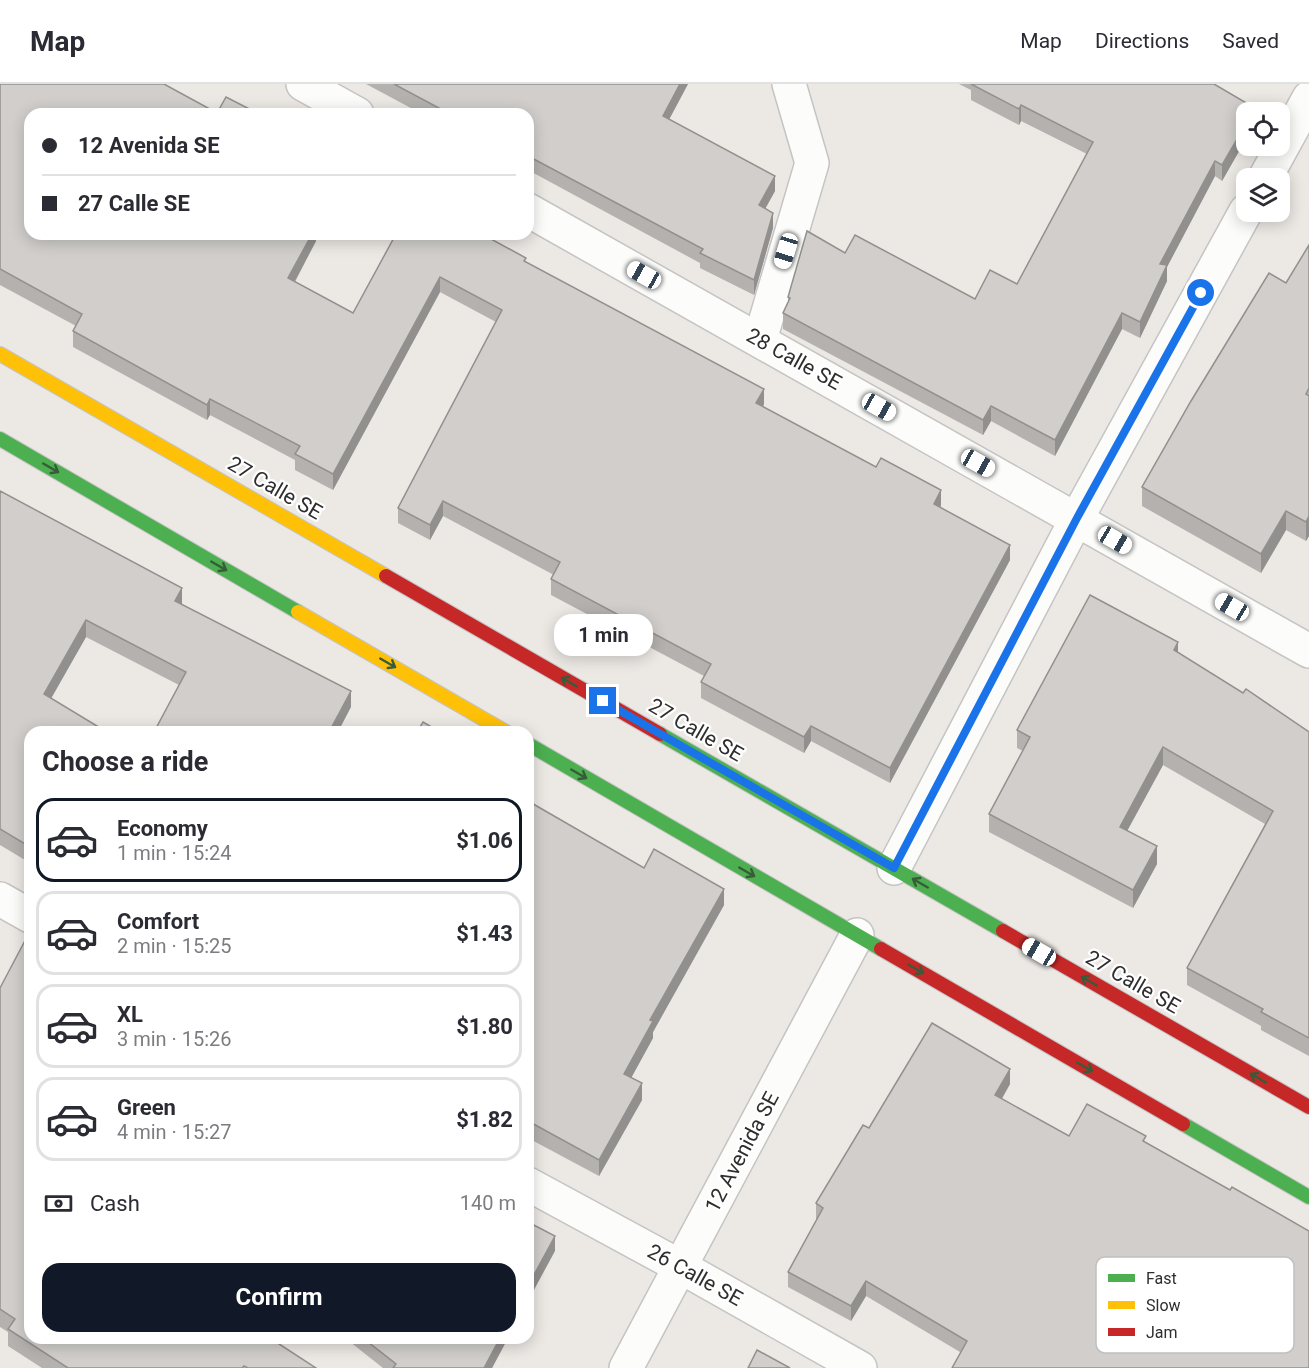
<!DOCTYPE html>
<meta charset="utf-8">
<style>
:root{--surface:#fff;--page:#f7f7f7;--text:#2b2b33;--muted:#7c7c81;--line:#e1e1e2;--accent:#111827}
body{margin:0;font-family:Roboto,sans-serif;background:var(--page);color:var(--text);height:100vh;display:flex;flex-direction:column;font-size:22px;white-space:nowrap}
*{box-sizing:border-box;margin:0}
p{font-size:20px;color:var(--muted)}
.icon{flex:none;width:33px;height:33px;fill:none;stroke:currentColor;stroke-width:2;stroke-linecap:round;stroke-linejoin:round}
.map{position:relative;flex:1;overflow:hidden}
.side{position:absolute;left:24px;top:642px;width:510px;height:618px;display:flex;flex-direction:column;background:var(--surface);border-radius:18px;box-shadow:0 3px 15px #0003}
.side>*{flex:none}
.top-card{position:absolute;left:24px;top:24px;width:510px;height:132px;border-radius:18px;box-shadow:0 3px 15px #0003;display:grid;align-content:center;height:132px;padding:0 18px;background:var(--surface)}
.controls{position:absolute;left:1236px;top:18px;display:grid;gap:12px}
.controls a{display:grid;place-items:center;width:54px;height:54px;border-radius:12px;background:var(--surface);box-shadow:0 3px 15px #0003;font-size:30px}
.end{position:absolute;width:27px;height:27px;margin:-14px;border:8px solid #1a73e8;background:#fff;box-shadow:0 0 0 3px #fff}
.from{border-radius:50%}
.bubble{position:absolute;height:42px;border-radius:18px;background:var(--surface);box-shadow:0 3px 15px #0003;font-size:20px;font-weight:700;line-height:42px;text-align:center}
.car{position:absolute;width:18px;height:36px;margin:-18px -9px;border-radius:8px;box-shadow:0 0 4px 2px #0007;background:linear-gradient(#fff 24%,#345 0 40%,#fff 0 76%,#345 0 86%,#fff 0)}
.top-card b{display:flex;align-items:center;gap:21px;height:57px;font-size:22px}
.top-card b+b{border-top:2px solid var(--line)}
.top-card i{width:15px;height:15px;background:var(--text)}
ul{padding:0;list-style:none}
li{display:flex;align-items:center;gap:18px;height:84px;margin:0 12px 9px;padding:0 6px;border:3px solid var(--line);border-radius:18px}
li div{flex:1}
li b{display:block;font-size:22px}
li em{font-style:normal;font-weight:700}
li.current{border-color:var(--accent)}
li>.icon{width:54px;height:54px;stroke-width:1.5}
h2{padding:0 18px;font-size:27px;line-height:72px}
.pay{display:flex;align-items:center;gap:15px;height:66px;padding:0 18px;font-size:22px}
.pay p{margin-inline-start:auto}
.button{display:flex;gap:12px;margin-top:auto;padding:12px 18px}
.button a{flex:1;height:69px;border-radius:18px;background:var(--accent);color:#fff;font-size:24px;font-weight:700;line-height:69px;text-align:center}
header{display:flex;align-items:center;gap:36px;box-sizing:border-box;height:84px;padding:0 30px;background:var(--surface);border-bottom:2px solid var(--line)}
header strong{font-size:28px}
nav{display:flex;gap:33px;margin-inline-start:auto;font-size:21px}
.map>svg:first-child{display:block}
</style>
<header>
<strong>Map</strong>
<nav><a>Map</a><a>Directions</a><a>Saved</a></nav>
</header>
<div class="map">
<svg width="1309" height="1284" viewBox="0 0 1309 1284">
<rect width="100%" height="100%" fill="#ece8e4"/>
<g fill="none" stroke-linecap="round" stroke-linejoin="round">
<defs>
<g id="street">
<path d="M 303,0 L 357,30"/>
<path d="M 1265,94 L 1309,14"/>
<path d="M 528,126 L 1309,567"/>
<path d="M 760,256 L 812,79 L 789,0"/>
<path d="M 894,784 L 1077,434 L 1246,127"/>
<path d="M 0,815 L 30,832"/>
<path d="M 528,1100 L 681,1183 L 860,1284"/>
<path d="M 626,1284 L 857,851"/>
</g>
<g id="fast">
<path d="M 0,355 L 298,528"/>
<path d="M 660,650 L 1003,847"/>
<path d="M 528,660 L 881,865"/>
<path d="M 1183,1040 L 1309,1113"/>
</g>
<g id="slow">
<path d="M 0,270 L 386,492"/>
<path d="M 298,528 L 506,648"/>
</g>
<g id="jam">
<path d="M 386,492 L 660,650"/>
<path d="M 1003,847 L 1309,1023"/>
<path d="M 881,865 L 1183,1040"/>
</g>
</defs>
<!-- street casing -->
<use href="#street" stroke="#c5c4c5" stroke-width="36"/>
<!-- fast casing -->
<use href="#fast" stroke="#c5c4c5" stroke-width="16"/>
<!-- slow casing -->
<use href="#slow" stroke="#c5c4c5" stroke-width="16"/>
<!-- jam casing -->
<use href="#jam" stroke="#c5c4c5" stroke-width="16"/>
<!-- street -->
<use href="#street" stroke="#fcfcfb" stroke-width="33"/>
<!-- fast -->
<use href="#fast" stroke="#4caf50" stroke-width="14"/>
<!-- slow -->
<use href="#slow" stroke="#ffc107" stroke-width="14"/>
<!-- jam -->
<use href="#jam" stroke="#c62828" stroke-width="14"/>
</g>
<!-- wall -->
<g fill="#b4b1af">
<path d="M 0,0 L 217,29 L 259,30 L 30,30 L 316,150 L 316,157 L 295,198 L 353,229 L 396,150 L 526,178 L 764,320 L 763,323 L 941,421 L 940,424 L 1010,476 L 890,699 L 811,657 L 804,669 L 701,614 L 701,598 L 704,592 L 551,511 L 551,495 L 554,491 L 443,432 L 430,456 L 398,439 L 398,424 L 496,238 L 440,208 L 333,406 L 295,386 L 295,376 L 210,331 L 207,336 L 73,263 L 73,247 L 76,242 L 0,201 Z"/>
<path d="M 366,0 L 688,0 L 669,35 L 775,107 L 765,125 L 773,144 L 754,211 L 700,184 L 700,179 L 528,86 L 528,30 L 422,30 Z"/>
<path d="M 959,0 L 1214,0 L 1255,28 L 1246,28 L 1246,55 L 1222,97 L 1215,92 L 1167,183 L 1167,197 L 1140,254 L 1122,245 L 1055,372 L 991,337 L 983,351 L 783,245 L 783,229 L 788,220 L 788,213 L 845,169 L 975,215 L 1017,200 L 1087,70 L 1021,37 L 1019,41 L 971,16 L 971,6 Z"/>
<path d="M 1309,161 L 1309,452 L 1306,457 L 1286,446 L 1261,489 L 1142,422 L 1142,403 L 1286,199 Z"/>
<path d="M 0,407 L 182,520 L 351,623 L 179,601 L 86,553 L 51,614 L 30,648 L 30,779 L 0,761 Z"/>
<path d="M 1178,569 L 1243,609 L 1309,648 L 1309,972 L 1261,946 L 1261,942 L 1187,901 L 1187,884 L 1265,740 L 1163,681 L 1127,747 L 1157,780 L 1133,824 L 989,748 L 989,730 L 1023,667 L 1017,664 L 1017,646 Z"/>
<path d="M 528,717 L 644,784 L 724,821 L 653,948 L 653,954 L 631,994 L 642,1016 L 599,1092 L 528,1054 Z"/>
<path d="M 0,904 L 30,1254 L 316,1284 L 42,1284 L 8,1262 L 8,1248 L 0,1243 Z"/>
<path d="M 1010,1000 L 1002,1015 L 1069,1052 L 1146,1059 L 1230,1106 L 1309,1147 L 960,1268 L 866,1212 L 851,1237 L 788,1203 L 788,1188 L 817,1135 L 816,1135 L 816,1119 L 869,1044 Z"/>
<path d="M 345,1254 L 508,1254 L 492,1284 L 383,1284 Z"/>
</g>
<!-- shaded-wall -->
<g fill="#92908e">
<path d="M 680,0 L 688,0 L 663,47 L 663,32 Z"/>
<path d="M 1021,21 L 1021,37 L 1019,41 L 1019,25 Z"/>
<path d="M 1246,40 L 1246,55 L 1222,97 L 1222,81 Z"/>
<path d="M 1215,77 L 1215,92 L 1167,183 L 1167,197 L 1140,254 L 1140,238 L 1160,180 Z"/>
<path d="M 775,92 L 775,107 L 759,136 L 759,121 Z"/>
<path d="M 773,129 L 773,144 L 754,211 L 754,196 Z"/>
<path d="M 312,150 L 316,150 L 316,157 L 288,210 L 288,194 Z"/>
<path d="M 440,193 L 440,208 L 333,406 L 333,390 Z"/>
<path d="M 1122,229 L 1122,245 L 1055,372 L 1055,356 Z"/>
<path d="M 764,305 L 764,320 L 756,335 L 756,319 Z"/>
<path d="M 210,315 L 210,331 L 207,336 L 207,321 Z"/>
<path d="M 991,322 L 991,337 L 983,351 L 983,336 Z"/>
<path d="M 941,406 L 941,421 L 934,436 L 934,420 Z"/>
<path d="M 443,417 L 443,432 L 430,456 L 430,441 Z"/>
<path d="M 1286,427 L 1286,446 L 1261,489 L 1261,470 Z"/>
<path d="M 1309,432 L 1309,452 L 1306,457 L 1306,438 Z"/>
<path d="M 1010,461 L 1010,476 L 890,699 L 890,684 Z"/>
<path d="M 182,504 L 182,521 L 175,517 Z"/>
<path d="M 86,536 L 86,553 L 44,627 L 44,610 Z"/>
<path d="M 1178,558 L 1178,575 L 1174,566 Z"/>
<path d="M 351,607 L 351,623 L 338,648 L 329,648 Z"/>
<path d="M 811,642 L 811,657 L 804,669 L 804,653 Z"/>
<path d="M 1163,663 L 1163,681 L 1120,760 L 1120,743 Z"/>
<path d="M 1157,762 L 1157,780 L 1133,824 L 1133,806 Z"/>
<path d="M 724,805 L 724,821 L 653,948 L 653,954 L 624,1007 L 624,990 L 650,936 Z"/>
<path d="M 1010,985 L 1010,1000 L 995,1026 L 995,1011 Z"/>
<path d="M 642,999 L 642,1016 L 599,1092 L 599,1076 Z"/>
<path d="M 555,1152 L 555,1167 L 528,1217 L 528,1202 Z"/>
<path d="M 866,1197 L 866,1212 L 851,1237 L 851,1222 Z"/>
<path d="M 500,1254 L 508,1254 L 492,1284 L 484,1284 Z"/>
</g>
<!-- building -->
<g fill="#d1cecb" stroke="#92908e" stroke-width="1.5">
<path d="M 0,0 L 164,0 L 217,29 L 226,13 L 259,30 L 30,30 L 30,150 L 312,150 L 288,194 L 353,229 L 396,150 L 482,150 L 526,174 L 524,177 L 764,305 L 756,319 L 876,383 L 881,374 L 941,406 L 934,420 L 1010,461 L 890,684 L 811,642 L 804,653 L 701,598 L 711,580 L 551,495 L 560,478 L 443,417 L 430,441 L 398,424 L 502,226 L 440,193 L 333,390 L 295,370 L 300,362 L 210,315 L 207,321 L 73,247 L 82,230 L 0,185 Z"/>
<path d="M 394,0 L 680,0 L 663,32 L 775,92 L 759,121 L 773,129 L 754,196 L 700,169 L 703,165 L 528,72 L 528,30 L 450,30 Z"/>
<path d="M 971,0 L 1214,0 L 1255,24 L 1253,28 L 1246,28 L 1246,40 L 1222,81 L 1215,77 L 1160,180 L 1167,181 L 1140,238 L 1122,229 L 1055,356 L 991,322 L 983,336 L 783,229 L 790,214 L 788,213 L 807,147 L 845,169 L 855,151 L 975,215 L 990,186 L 1017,200 L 1093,58 L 1021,21 L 1019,25 Z"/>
<path d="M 1309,161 L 1309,304 L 1306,310 L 1309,312 L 1309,432 L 1306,438 L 1286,427 L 1261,470 L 1142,403 L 1191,317 L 1269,189 L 1286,199 Z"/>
<path d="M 0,407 L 182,504 L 175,517 L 351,607 L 329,648 L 154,648 L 186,588 L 86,536 L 44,610 L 107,648 L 30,648 L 30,763 L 0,745 Z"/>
<path d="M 1090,511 L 1178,558 L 1174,566 L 1243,609 L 1246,605 L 1309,648 L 1309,954 L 1261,928 L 1263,925 L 1187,884 L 1273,727 L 1163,663 L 1120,743 L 1157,762 L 1133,806 L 989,730 L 1030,653 L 1017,646 Z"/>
<path d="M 423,638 L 440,648 L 417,648 Z"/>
<path d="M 528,717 L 644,784 L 654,765 L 724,805 L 650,936 L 653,937 L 624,990 L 642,999 L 599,1076 L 528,1037 Z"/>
<path d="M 28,851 L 30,852 L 30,1254 L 270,1254 L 316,1284 L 248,1284 L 244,1282 L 242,1284 L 68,1284 L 8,1245 L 15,1235 L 0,1225 L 0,904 Z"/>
<path d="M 932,939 L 1010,985 L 995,1011 L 1069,1052 L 1087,1020 L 1146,1052 L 1143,1057 L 1230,1106 L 1232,1103 L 1309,1147 L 1309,1284 L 952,1284 L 967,1257 L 866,1197 L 851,1222 L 788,1188 L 823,1124 L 816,1119 L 863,1041 L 869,1044 Z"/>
<path d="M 528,1138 L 555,1152 L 528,1202 Z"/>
<path d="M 363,1254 L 500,1254 L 484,1284 L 393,1284 L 396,1280 Z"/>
<path d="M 757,1266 L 790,1284 L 748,1284 Z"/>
</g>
<!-- one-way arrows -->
<defs><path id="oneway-shaft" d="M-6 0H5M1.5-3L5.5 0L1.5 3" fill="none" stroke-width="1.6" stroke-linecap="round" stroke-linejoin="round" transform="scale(1.5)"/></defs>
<g stroke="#385b3a">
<use href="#oneway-shaft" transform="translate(51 384) rotate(30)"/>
<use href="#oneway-shaft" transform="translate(219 482) rotate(30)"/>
<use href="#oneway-shaft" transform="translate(388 579) rotate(30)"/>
<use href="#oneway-shaft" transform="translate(569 598) rotate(-150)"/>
<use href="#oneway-shaft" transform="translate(579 690) rotate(30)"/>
<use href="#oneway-shaft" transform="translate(747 788) rotate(30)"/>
<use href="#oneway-shaft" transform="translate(920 799) rotate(-150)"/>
<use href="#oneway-shaft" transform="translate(916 885) rotate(30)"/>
<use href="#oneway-shaft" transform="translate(1089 897) rotate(-150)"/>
<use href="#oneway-shaft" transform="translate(1085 983) rotate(30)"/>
<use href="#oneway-shaft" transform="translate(1258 994) rotate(-150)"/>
</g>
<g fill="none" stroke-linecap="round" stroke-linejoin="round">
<!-- route -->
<path stroke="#1a73e8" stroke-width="8" d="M 603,617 L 894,784 L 1077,434 L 1201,209"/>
</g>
<g text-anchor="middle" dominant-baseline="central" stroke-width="4.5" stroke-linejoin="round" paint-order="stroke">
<!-- street labels -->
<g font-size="21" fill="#2e2e2e" stroke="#fff">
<text transform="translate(794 275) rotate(29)">28 Calle SE</text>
<text transform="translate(275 404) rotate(30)">27 Calle SE</text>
<text transform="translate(696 646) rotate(30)">27 Calle SE</text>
<text transform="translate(1133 898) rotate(30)">27 Calle SE</text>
<text transform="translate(742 1068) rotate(-62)">12 Avenida SE</text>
<text transform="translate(695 1191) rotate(29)">26 Calle SE</text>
</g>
</g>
<!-- legend -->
<rect x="1096" y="1173" width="198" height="96" rx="9" fill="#fff" stroke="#c0c0c0" stroke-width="1.5"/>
<rect x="1108" y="1190" width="27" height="8" fill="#4caf50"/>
<rect x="1108" y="1217" width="27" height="8" fill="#ffc107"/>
<rect x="1108" y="1244" width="27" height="8" fill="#c62828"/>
<g font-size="16" fill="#2e2e2e">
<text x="1146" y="1200">Fast</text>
<text x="1146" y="1227">Slow</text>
<text x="1146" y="1254">Jam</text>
</g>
</svg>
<div class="controls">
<a><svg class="icon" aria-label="locate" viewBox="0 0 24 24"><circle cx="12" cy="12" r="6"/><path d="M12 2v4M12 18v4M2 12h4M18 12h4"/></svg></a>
<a><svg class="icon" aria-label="layers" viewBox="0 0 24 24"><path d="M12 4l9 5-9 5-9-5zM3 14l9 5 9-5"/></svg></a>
</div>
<i class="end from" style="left:1201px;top:209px"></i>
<i class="end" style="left:603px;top:617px"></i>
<div class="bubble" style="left:554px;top:530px;width:99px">1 min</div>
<i class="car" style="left:786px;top:167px;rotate:197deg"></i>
<i class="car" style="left:644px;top:191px;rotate:299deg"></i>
<i class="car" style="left:879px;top:323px;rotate:119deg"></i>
<i class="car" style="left:978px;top:379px;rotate:119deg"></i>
<i class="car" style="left:1115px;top:456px;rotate:120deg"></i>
<i class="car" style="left:1232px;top:523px;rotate:300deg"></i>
<i class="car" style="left:1039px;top:868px;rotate:300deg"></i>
<div class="top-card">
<b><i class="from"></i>12 Avenida SE</b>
<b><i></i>27 Calle SE</b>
</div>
<section class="side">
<h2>Choose a ride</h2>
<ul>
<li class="current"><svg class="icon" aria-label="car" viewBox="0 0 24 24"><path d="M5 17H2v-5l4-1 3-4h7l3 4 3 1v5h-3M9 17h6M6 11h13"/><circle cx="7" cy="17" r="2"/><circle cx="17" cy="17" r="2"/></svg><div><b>Economy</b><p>1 min · 15:24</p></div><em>$1.06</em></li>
<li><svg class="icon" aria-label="car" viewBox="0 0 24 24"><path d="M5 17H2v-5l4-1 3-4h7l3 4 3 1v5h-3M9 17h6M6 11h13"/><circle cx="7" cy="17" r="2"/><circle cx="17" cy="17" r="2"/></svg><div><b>Comfort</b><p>2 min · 15:25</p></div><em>$1.43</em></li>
<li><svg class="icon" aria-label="car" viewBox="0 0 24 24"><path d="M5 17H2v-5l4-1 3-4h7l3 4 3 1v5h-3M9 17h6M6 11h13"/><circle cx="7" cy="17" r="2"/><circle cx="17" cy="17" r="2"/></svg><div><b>XL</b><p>3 min · 15:26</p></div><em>$1.80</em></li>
<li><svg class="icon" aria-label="car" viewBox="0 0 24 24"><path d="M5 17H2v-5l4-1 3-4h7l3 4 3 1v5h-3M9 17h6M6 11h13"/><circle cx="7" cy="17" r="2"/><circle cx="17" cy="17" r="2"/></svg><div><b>Green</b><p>4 min · 15:27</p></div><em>$1.82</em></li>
</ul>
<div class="pay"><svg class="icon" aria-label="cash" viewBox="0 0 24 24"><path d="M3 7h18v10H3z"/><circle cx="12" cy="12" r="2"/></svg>Cash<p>140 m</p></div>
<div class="button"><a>Confirm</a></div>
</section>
</div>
